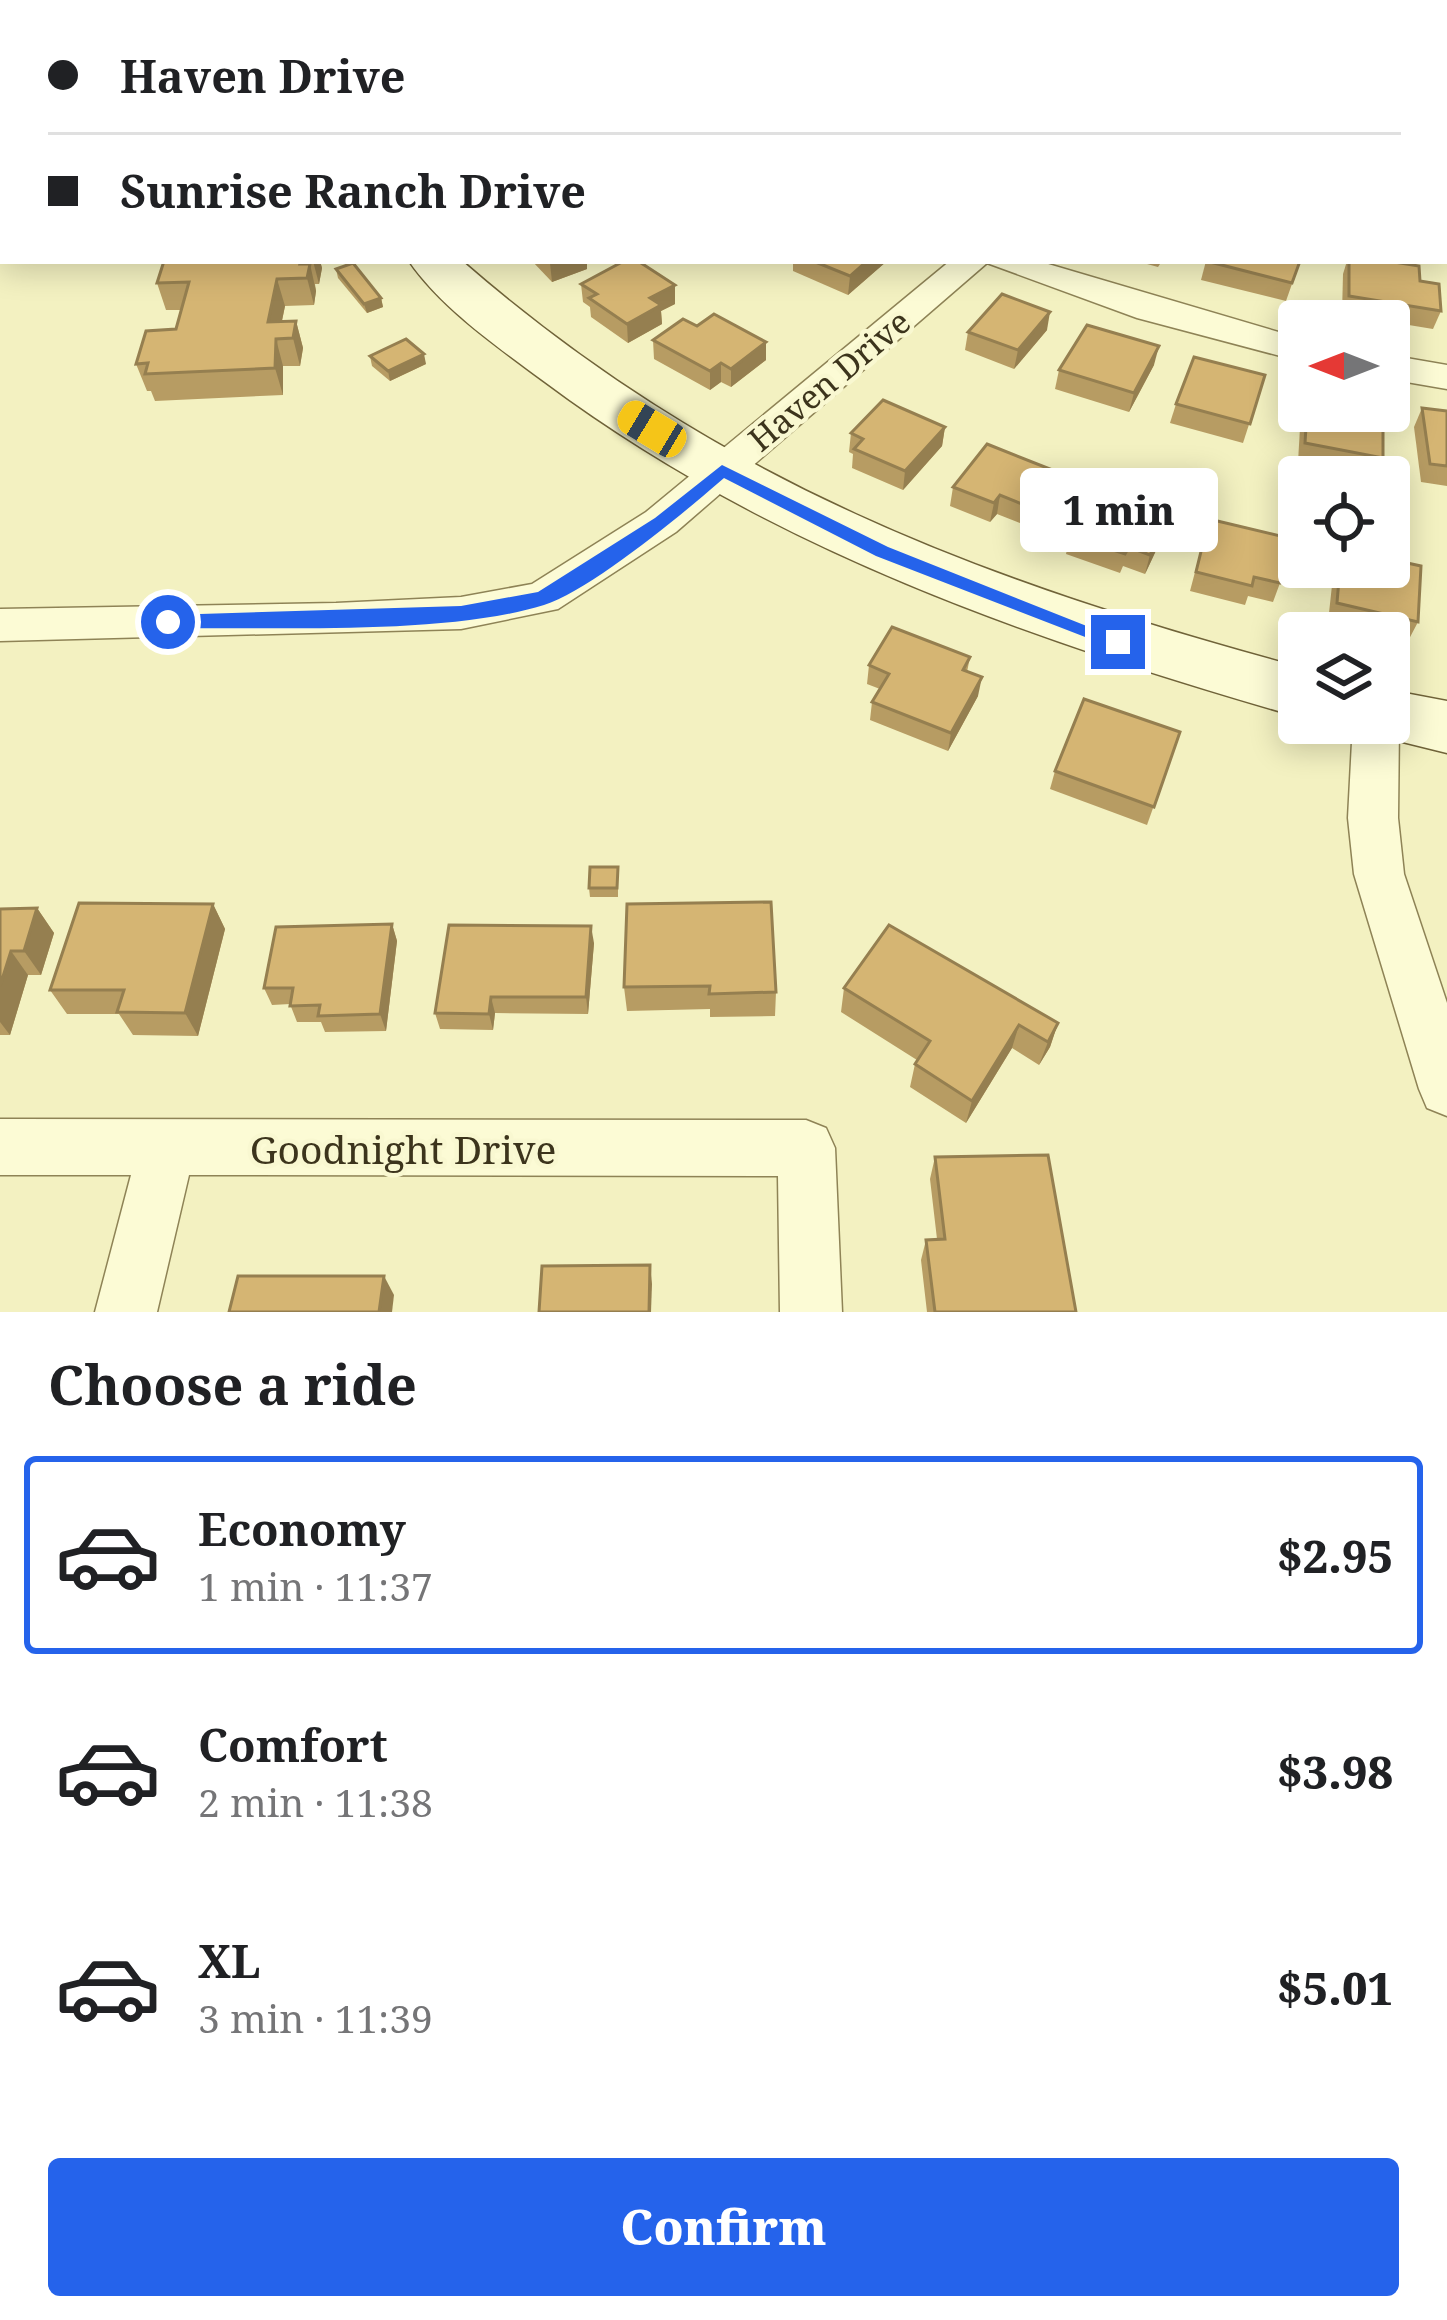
<!DOCTYPE html>
<meta charset="utf-8">
<style>
:root{--surface:#fff;--page:#f6f6f6;--text:#202124;--muted:#757577;--line:#e0e0e0;--accent:#2563eb}
body{margin:0;font-family:"Noto Serif",serif;background:var(--page);color:var(--text);height:100vh;display:flex;flex-direction:column;font-size:45px;white-space:nowrap}
*{box-sizing:border-box;margin:0}
p{font-size:39px;color:var(--muted)}
.icon{flex:none;width:66px;height:66px;fill:none;stroke:currentColor;stroke-width:2;stroke-linecap:round;stroke-linejoin:round}
.map{position:relative;height:1312px;overflow:hidden}
.side{display:flex;flex-direction:column;background:var(--surface);flex:1}
.side>*{flex:none}
.top-card{position:absolute;left:0px;top:0px;width:1449px;height:264px;box-shadow:0 6px 30px #0003;display:grid;align-content:center;height:264px;padding:0 48px;background:var(--surface)}
.needle{width:78px;rotate:270deg}
.fabs{position:absolute;left:1278px;top:300px;display:grid;gap:24px}
.fabs a{display:grid;place-items:center;width:132px;height:132px;border-radius:12px;background:var(--surface);box-shadow:0 6px 30px #0003;font-size:60px}
.end{position:absolute;width:54px;height:54px;margin:-27px;border:15px solid #2563eb;background:#fff;box-shadow:0 0 0 6px #fff}
.from{border-radius:50%}
.bubble{position:absolute;height:84px;border-radius:12px;background:var(--surface);box-shadow:0 6px 30px #0003;font-size:39px;font-weight:800;line-height:84px;text-align:center}
.car{position:absolute;width:36px;height:72px;margin:-36px -18px;border-radius:15px;box-shadow:0 0 9px 3px #0007;background:linear-gradient(#f5c518 24%,#345 0 40%,#f5c518 0 76%,#345 0 86%,#f5c518 0)}
.top-card b{display:flex;align-items:center;gap:42px;height:114px;font-size:45px}
.top-card b+b{border-top:3px solid var(--line)}
.top-card i{width:30px;height:30px;background:var(--text)}
ul{padding:0;list-style:none}
li{display:flex;align-items:center;gap:36px;height:198px;margin:0 24px 18px;padding:0 24px;border:6px solid transparent;border-radius:12px}
li div{flex:1}
li b{display:block;font-size:45px}
li em{font-style:normal;font-weight:800}
li.current{border-color:var(--accent)}
li>.icon{width:108px;height:108px;stroke-width:1.5}
h2{padding:0 48px;font-size:54px;line-height:144px}
.cta{display:flex;gap:24px;margin-top:auto;padding:24px 48px}
.cta a{flex:1;height:138px;border-radius:12px;background:var(--accent);color:#fff;font-size:48px;font-weight:800;line-height:138px;text-align:center}
.map>svg:first-child{display:block}
</style>
<div class="map">
<svg width="1447" height="1312" viewBox="0 0 1447 1312">
<rect width="100%" height="100%" fill="#f3f1c1"/>
<g fill="none" stroke-linecap="round" stroke-linejoin="round">
<defs>
<g id="street">
<path d="M 91,0 L 119,0 L 90,3 Z"/>
<path d="M 623,0 L 651,0 L 653,3 L 625,3 Z"/>
<path d="M 977,0 L 1007,0 L 1009,3 L 979,3 Z"/>
<path d="M 1264,0 L 1294,0 L 1262,3 Z"/>
<path d="M 1446,141 L 1447,142 L 1447,162 L 1446,161 Z"/>
<rect x="0" y="231" width="3" height="20"/>
<path d="M 950,261 L 1038,261 L 1299,338 L 1299,361 L 1137,318 L 987,263 L 676,532 L 558,609 L 461,629 L 0,641 L 0,609 L 336,603 L 461,597 L 532,584 L 646,512 Z"/>
<path d="M 1389,355 L 1447,365 L 1447,389 L 1389,379 Z"/>
<path d="M 1389,709 L 1399,723 L 1398,818 L 1404,874 L 1447,1003 L 1447,1116 L 1427,1108 L 1419,1089 L 1354,874 L 1348,818 L 1353,723 L 1389,723 Z"/>
<path d="M 0,1119 L 806,1120 L 826,1128 L 835,1148 L 842,1312 L 780,1312 L 778,1176 L 189,1175 L 157,1312 L 95,1312 L 131,1175 L 0,1175 Z"/>
</g>
<g id="secondary">
<path d="M 276,0 L 314,0 L 315,3 L 275,3 Z"/>
<path d="M 409,261 L 462,261 C 716,482 979,580 1299,667 L 1299,717 C 1032,640 770,550 545,382 C 499,348 441,308 409,261 Z"/>
<path d="M 1389,690 L 1447,701 L 1447,753 L 1366,733 L 1361,723 L 1389,723 Z"/>
</g>
</defs>
<!-- street casing -->
<use href="#street" stroke="#8e8356" stroke-width="3"/>
<!-- secondary casing -->
<use href="#secondary" stroke="#706339" stroke-width="3"/>
<!-- street -->
<use href="#street" fill="#fcfbd5" fill-rule="evenodd"/>
<!-- secondary -->
<use href="#secondary" fill="#fcfbd5" fill-rule="evenodd"/>
</g>
<!-- wall -->
<g fill="#b79c63">
<path d="M 1057,0 L 1120,0 L 1110,3 L 1062,3 Z"/>
<path d="M 164,261 L 320,261 L 322,268 L 319,284 L 315,284 L 316,291 L 314,305 L 285,306 L 282,321 L 296,321 L 303,348 L 300,366 L 283,366 L 283,395 L 155,401 L 151,391 L 147,391 L 136,364 L 176,329 L 182,310 L 166,310 L 157,283 Z"/>
<path d="M 532,261 L 587,261 L 587,269 L 552,282 Z"/>
<path d="M 793,261 L 887,261 L 848,295 L 793,271 Z"/>
<path d="M 1136,261 L 1162,261 L 1158,267 Z"/>
<path d="M 1206,261 L 1300,261 L 1286,301 L 1201,280 Z"/>
<path d="M 1347,261 L 1388,261 L 1420,281 L 1441,311 L 1433,329 L 1342,314 L 1343,274 Z"/>
<path d="M 336,269 L 381,298 L 383,307 L 367,313 L 338,278 Z"/>
<path d="M 581,284 L 675,285 L 675,304 L 661,311 L 662,324 L 628,343 L 591,317 L 590,307 L 583,302 Z"/>
<path d="M 697,326 L 766,342 L 766,360 L 731,387 L 721,382 L 710,390 L 654,359 L 653,340 Z"/>
<path d="M 1047,330 L 1014,369 L 965,350 L 968,332 Z"/>
<path d="M 370,356 L 426,364 L 390,381 L 372,366 Z"/>
<path d="M 1154,365 L 1129,412 L 1055,389 L 1059,370 Z"/>
<path d="M 1265,375 L 1243,443 L 1170,423 L 1176,404 Z"/>
<path d="M 1422,408 L 1447,411 L 1447,486 L 1421,482 L 1414,427 Z"/>
<path d="M 1301,411 L 1383,411 L 1383,458 L 1374,477 L 1298,462 Z"/>
<path d="M 945,427 L 942,446 L 903,490 L 852,468 L 853,454 L 849,452 L 851,433 Z"/>
<path d="M 1055,471 L 1051,489 L 1025,525 L 997,514 L 990,522 L 950,506 L 953,487 Z"/>
<path d="M 1209,519 L 1280,583 L 1273,602 L 1248,596 L 1245,605 L 1190,591 Z"/>
<path d="M 1168,525 L 1145,574 L 1123,566 L 1120,573 L 1066,554 L 1070,536 Z"/>
<path d="M 1334,567 L 1389,567 L 1418,622 L 1408,641 L 1389,636 L 1389,633 L 1376,633 L 1328,622 Z"/>
<path d="M 970,657 L 967,672 L 978,696 L 948,751 L 870,720 L 872,702 L 880,689 L 867,684 L 869,665 Z"/>
<path d="M 1180,732 L 1147,825 L 1050,789 L 1055,771 Z"/>
<path d="M 618,867 L 618,897 L 590,897 L 589,888 Z"/>
<path d="M 213,904 L 225,929 L 198,1036 L 133,1035 L 119,1014 L 67,1014 L 50,990 Z"/>
<path d="M 627,904 L 776,992 L 775,1016 L 710,1017 L 710,1009 L 627,1011 L 624,987 Z"/>
<path d="M 37,908 L 54,933 L 41,975 L 28,975 L 10,1035 L 0,1035 L 0,909 Z"/>
<path d="M 392,924 L 397,941 L 386,1031 L 325,1032 L 321,1022 L 297,1022 L 290,1004 L 272,1005 L 264,988 Z"/>
<path d="M 594,943 L 588,1014 L 495,1013 L 493,1030 L 440,1029 L 435,1013 Z"/>
<path d="M 844,988 L 1058,1023 L 1050,1047 L 1039,1065 L 1012,1048 L 966,1123 L 910,1087 L 915,1064 L 917,1060 L 841,1012 Z"/>
<path d="M 935,1157 L 1076,1312 L 927,1312 L 921,1260 L 926,1240 L 937,1239 L 930,1179 Z"/>
</g>
<!-- shaded-wall -->
<g fill="#957f50">
<path d="M 364,0 L 420,0 L 420,3 L 365,3 Z"/>
<rect x="711" y="0" width="55" height="3"/>
<path d="M 1081,0 L 1120,0 L 1110,3 L 1081,3 Z"/>
<path d="M 313,261 L 320,261 L 322,268 L 319,284 Z"/>
<path d="M 556,261 L 587,261 L 587,269 L 552,282 L 550,263 Z"/>
<path d="M 867,261 L 887,261 L 848,295 L 850,276 Z"/>
<path d="M 310,264 L 316,291 L 314,305 L 307,278 Z"/>
<path d="M 277,279 L 285,306 L 278,339 L 276,339 L 283,366 L 283,395 L 275,368 L 268,322 Z"/>
<path d="M 675,285 L 675,304 L 661,311 L 662,324 L 628,343 L 627,324 L 650,298 Z"/>
<path d="M 381,298 L 383,307 L 367,313 L 364,304 Z"/>
<path d="M 1050,312 L 1047,330 L 1014,369 L 1018,350 Z"/>
<path d="M 296,321 L 303,348 L 300,366 L 293,338 Z"/>
<path d="M 766,342 L 766,360 L 731,387 L 731,369 Z"/>
<path d="M 1159,346 L 1154,365 L 1129,412 L 1134,393 Z"/>
<path d="M 424,354 L 426,364 L 390,381 L 388,371 Z"/>
<path d="M 721,363 L 721,382 L 710,390 L 710,371 Z"/>
<path d="M 945,427 L 942,446 L 903,490 L 905,471 Z"/>
<path d="M 1055,471 L 1051,489 L 1025,525 L 1029,507 Z"/>
<path d="M 1000,495 L 997,514 L 990,522 L 994,503 Z"/>
<path d="M 1174,506 L 1168,525 L 1145,574 L 1150,555 Z"/>
<path d="M 982,677 L 978,696 L 948,751 L 951,733 Z"/>
<path d="M 213,904 L 225,929 L 198,1036 L 185,1013 Z"/>
<path d="M 37,908 L 54,933 L 41,975 L 24,951 Z"/>
<path d="M 392,924 L 397,941 L 386,1031 L 380,1014 Z"/>
<path d="M 591,926 L 594,943 L 588,1014 L 586,997 Z"/>
<path d="M 11,951 L 28,975 L 10,1035 L 0,1022 L 0,986 Z"/>
<path d="M 491,997 L 495,1013 L 493,1030 L 489,1014 Z"/>
<path d="M 1058,1023 L 1050,1047 L 1039,1065 L 1048,1042 Z"/>
<path d="M 1019,1025 L 1012,1048 L 966,1123 L 972,1101 Z"/>
<path d="M 650,1265 L 652,1284 L 651,1312 L 649,1312 Z"/>
<path d="M 384,1276 L 394,1295 L 392,1312 L 379,1312 Z"/>
</g>
<!-- building -->
<g fill="#d5b573" stroke="#957f50" stroke-width="3">
<path d="M 516,0 L 583,0 L 585,3 L 518,3 Z"/>
<path d="M 885,0 L 948,0 L 953,3 L 873,3 Z"/>
<path d="M 1130,0 L 1162,0 L 1167,3 L 1122,3 Z"/>
<rect x="1353" y="0" width="88" height="3"/>
<rect x="0" y="138" width="3" height="45"/>
<path d="M 164,261 L 301,261 L 300,264 L 310,264 L 307,278 L 277,279 L 268,322 L 296,321 L 293,338 L 276,339 L 275,368 L 145,374 L 148,363 L 136,364 L 146,331 L 176,329 L 189,282 L 157,283 Z"/>
<path d="M 624,261 L 638,261 L 675,285 L 650,298 L 661,305 L 627,324 L 589,298 L 597,294 L 581,284 Z"/>
<path d="M 813,261 L 867,261 L 850,276 Z"/>
<path d="M 1206,261 L 1300,261 L 1292,283 Z"/>
<path d="M 1349,261 L 1388,261 L 1419,266 L 1420,281 L 1439,284 L 1441,311 L 1349,296 Z"/>
<path d="M 353,263 L 381,298 L 364,304 L 336,269 Z"/>
<path d="M 1002,294 L 1050,312 L 1018,350 L 968,332 Z"/>
<path d="M 714,314 L 766,342 L 731,369 L 721,363 L 710,371 L 653,340 L 683,319 L 697,326 Z"/>
<path d="M 1087,325 L 1159,346 L 1134,393 L 1059,370 Z"/>
<path d="M 406,339 L 424,354 L 388,371 L 370,356 Z"/>
<path d="M 1194,357 L 1265,375 L 1250,424 L 1176,404 Z"/>
<path d="M 883,400 L 945,427 L 905,471 L 854,449 L 863,439 L 851,433 Z"/>
<path d="M 1422,408 L 1447,411 L 1447,466 L 1430,464 Z"/>
<path d="M 1307,411 L 1383,411 L 1383,458 L 1305,443 Z"/>
<path d="M 987,444 L 1055,471 L 1029,507 L 1000,495 L 994,503 L 953,487 Z"/>
<path d="M 1100,481 L 1174,506 L 1150,555 L 1129,547 L 1125,554 L 1070,536 Z"/>
<path d="M 1209,519 L 1289,538 L 1280,583 L 1254,577 L 1252,586 L 1196,572 Z"/>
<path d="M 1389,559 L 1421,566 L 1418,622 L 1337,603 L 1340,567 L 1389,567 Z"/>
<path d="M 892,627 L 970,657 L 963,670 L 982,677 L 951,733 L 872,702 L 889,674 L 869,665 Z"/>
<path d="M 1084,699 L 1180,732 L 1154,807 L 1055,771 Z"/>
<path d="M 590,867 L 618,867 L 617,888 L 589,888 Z"/>
<path d="M 771,902 L 776,992 L 709,994 L 710,986 L 624,987 L 627,904 Z"/>
<path d="M 79,903 L 213,904 L 185,1013 L 117,1012 L 124,990 L 50,990 Z"/>
<path d="M 37,908 L 24,951 L 11,951 L 0,986 L 0,909 Z"/>
<path d="M 392,924 L 380,1014 L 318,1016 L 320,1005 L 290,1006 L 293,988 L 264,988 L 276,927 Z"/>
<path d="M 449,925 L 591,926 L 586,997 L 491,997 L 489,1014 L 435,1013 Z"/>
<path d="M 889,925 L 1058,1023 L 1048,1042 L 1019,1025 L 972,1101 L 915,1064 L 930,1041 L 844,988 Z"/>
<path d="M 1048,1155 L 1076,1312 L 935,1312 L 926,1240 L 945,1239 L 935,1157 Z"/>
<path d="M 650,1265 L 649,1312 L 539,1312 L 542,1266 Z"/>
<path d="M 238,1276 L 384,1276 L 379,1312 L 229,1312 Z"/>
</g>
<!-- route -->
<path fill="#2563eb" d="M 722,465 L 888,547 L 1127,642 L 1111,647 L 876,556 L 724,478 C 685,512 590,591 544,605 C 443,636 277,626 168,629 L 159,622 L 168,615 L 461,606 L 538,592 L 655,518 Z"/>
<g text-anchor="middle" dominant-baseline="central" stroke-width="9" stroke-linejoin="round" paint-order="stroke">
<!-- street labels -->
<g font-size="33" fill="#3c341c" stroke="#f9f8d1">
<text transform="translate(829 380) rotate(-40)">Haven Drive</text>
</g>
<!-- near-street labels -->
<g font-size="39" fill="#3c341c" stroke="#f9f8d1">
<text x="403" y="1148">Goodnight Drive</text>
</g>
</g>
</svg>
<div class="fabs">
<a><svg class="needle" viewBox="-14 -14 28 28"><path d="M0-13l5 13h-10z" fill="#e53935"/><path d="M0 13l5-13h-10z" fill="#757577"/></svg></a>
<a><svg class="icon" aria-label="locate" viewBox="0 0 24 24"><circle cx="12" cy="12" r="6"/><path d="M12 2v4M12 18v4M2 12h4M18 12h4"/></svg></a>
<a><svg class="icon" aria-label="layers" viewBox="0 0 24 24"><path d="M12 4l9 5-9 5-9-5zM3 14l9 5 9-5"/></svg></a>
</div>
<i class="end from" style="left:168px;top:622px"></i>
<i class="end" style="left:1118px;top:642px"></i>
<div class="bubble" style="left:1020px;top:468px;width:198px">1 min</div>
<i class="car" style="left:652px;top:429px;rotate:301deg"></i>
<div class="top-card">
<b><i class="from"></i>Haven Drive</b>
<b><i></i>Sunrise Ranch Drive</b>
</div>
</div>
<section class="side">
<h2>Choose a ride</h2>
<ul>
<li class="current"><svg class="icon" aria-label="car" viewBox="0 0 24 24"><path d="M5 17H2v-5l4-1 3-4h7l3 4 3 1v5h-3M9 17h6M6 11h13"/><circle cx="7" cy="17" r="2"/><circle cx="17" cy="17" r="2"/></svg><div><b>Economy</b><p>1 min · 11:37</p></div><em>$2.95</em></li>
<li><svg class="icon" aria-label="car" viewBox="0 0 24 24"><path d="M5 17H2v-5l4-1 3-4h7l3 4 3 1v5h-3M9 17h6M6 11h13"/><circle cx="7" cy="17" r="2"/><circle cx="17" cy="17" r="2"/></svg><div><b>Comfort</b><p>2 min · 11:38</p></div><em>$3.98</em></li>
<li><svg class="icon" aria-label="car" viewBox="0 0 24 24"><path d="M5 17H2v-5l4-1 3-4h7l3 4 3 1v5h-3M9 17h6M6 11h13"/><circle cx="7" cy="17" r="2"/><circle cx="17" cy="17" r="2"/></svg><div><b>XL</b><p>3 min · 11:39</p></div><em>$5.01</em></li>
</ul>
<div class="cta"><a>Confirm</a></div>
</section>
